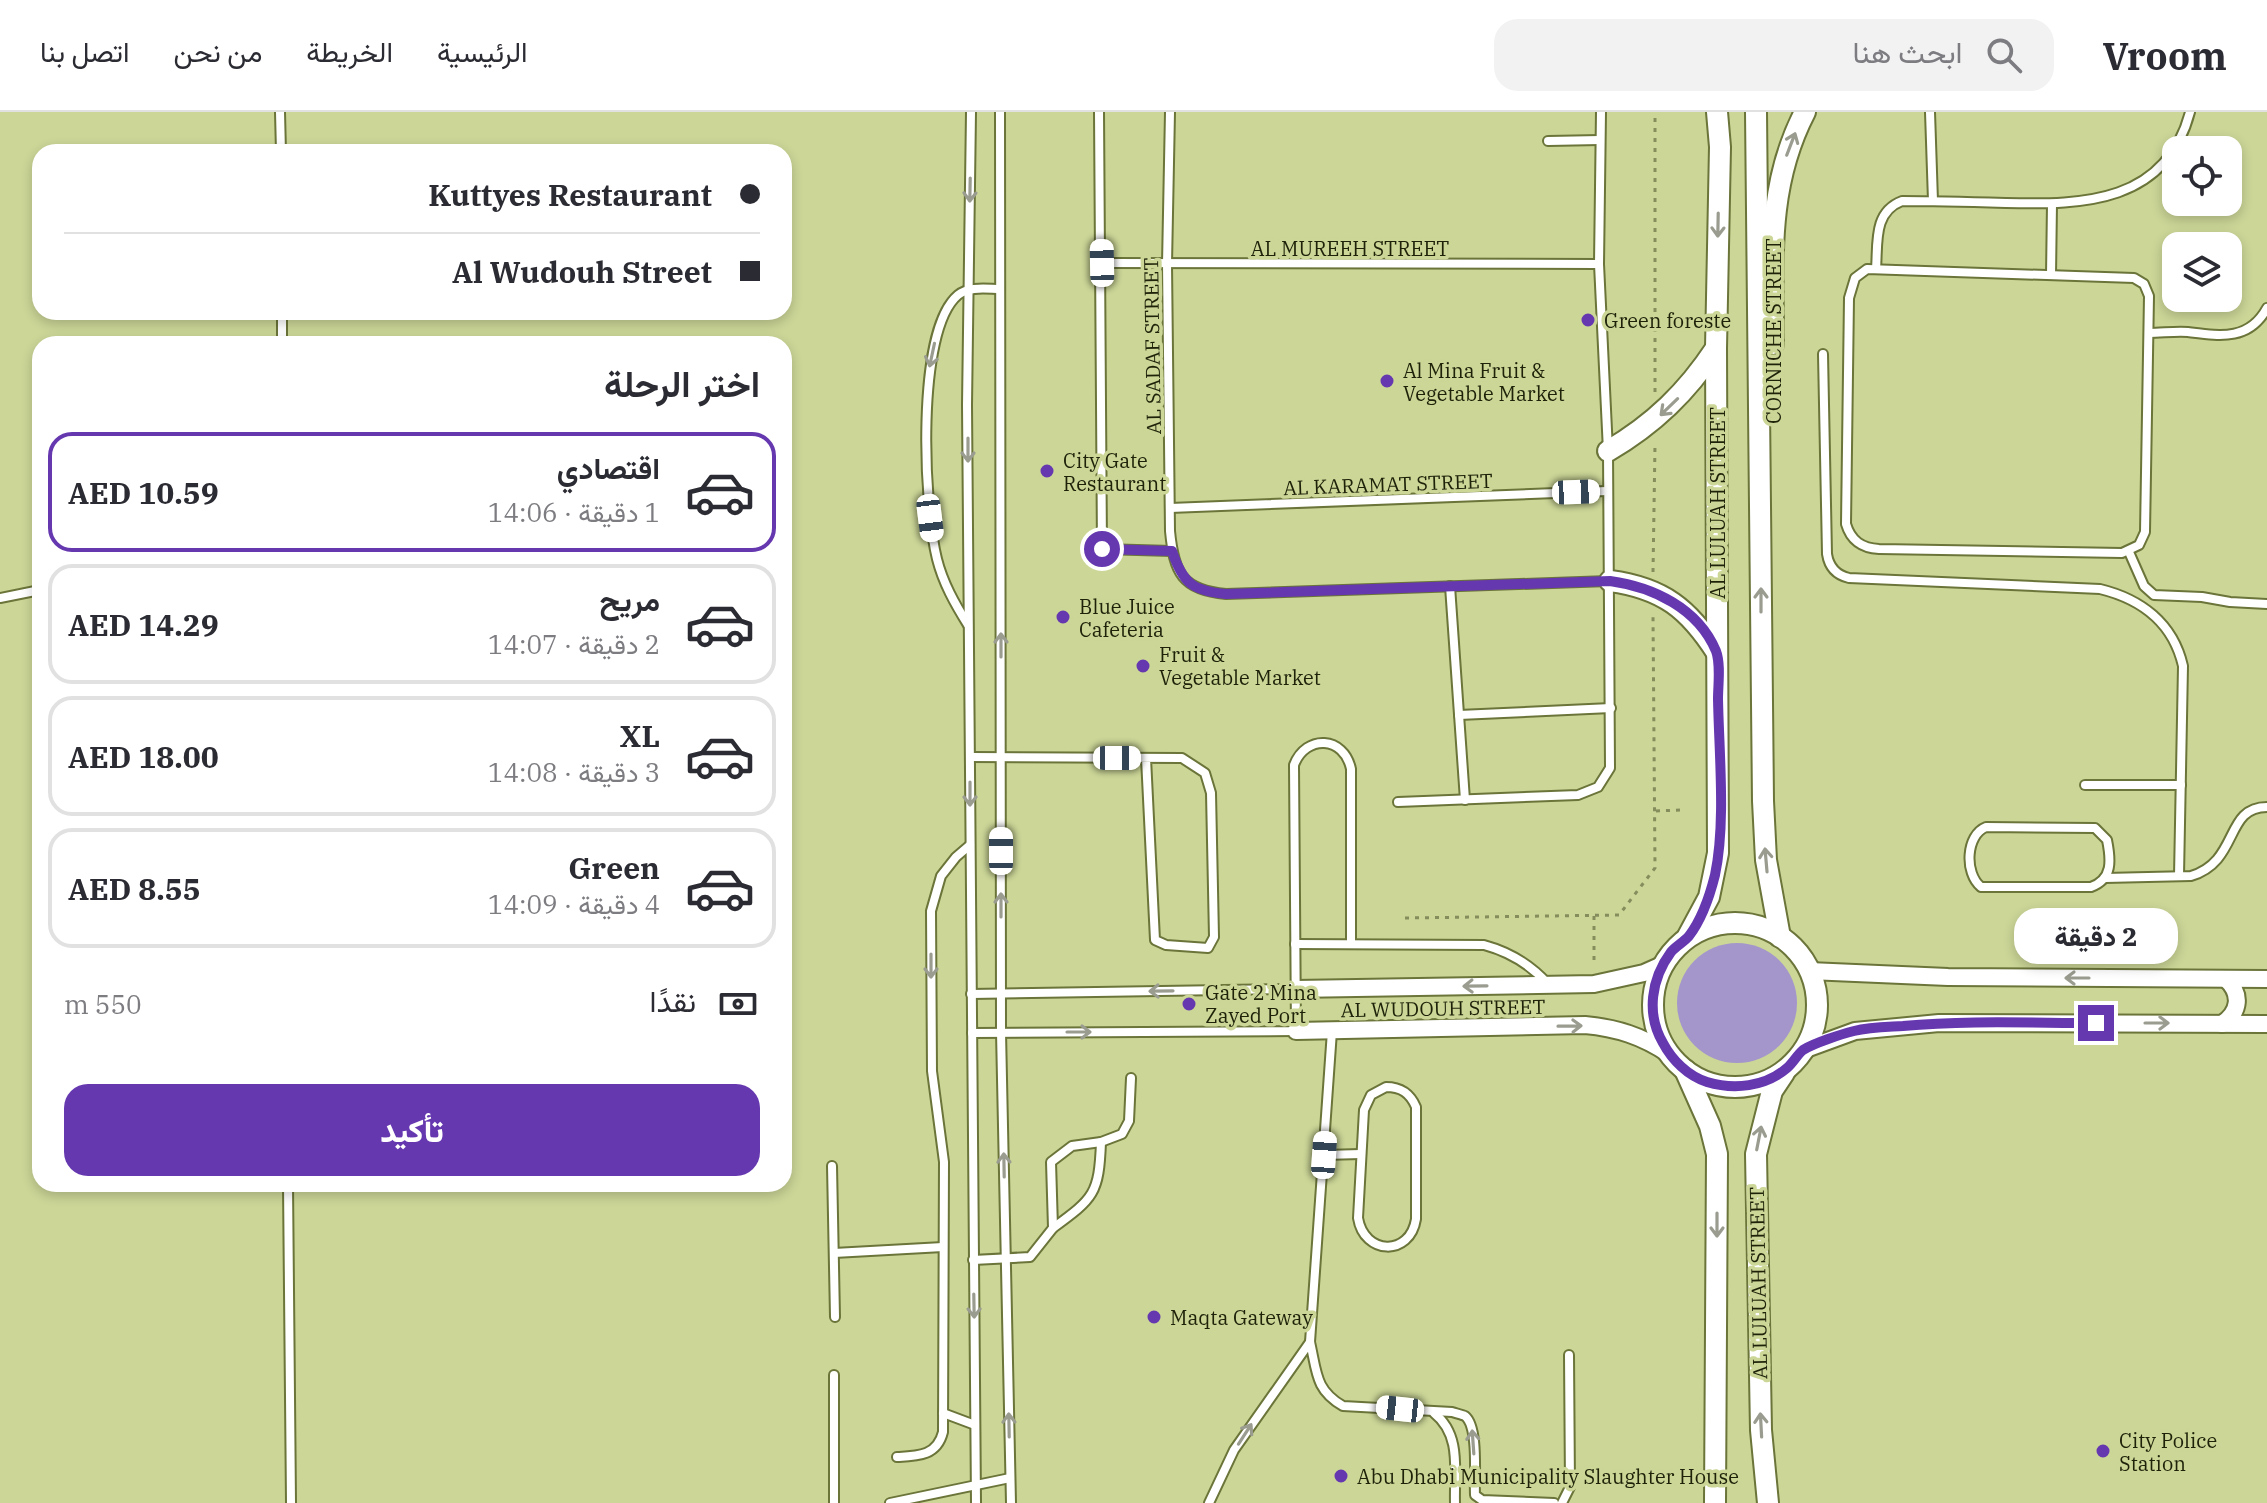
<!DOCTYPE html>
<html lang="ar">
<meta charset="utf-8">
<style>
:root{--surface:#fff;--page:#f2f2f3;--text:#2b2b33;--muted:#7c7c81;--line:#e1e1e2;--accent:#6638b0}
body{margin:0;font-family:"IBM Plex Serif",Vazirmatn,serif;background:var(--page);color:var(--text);direction:rtl;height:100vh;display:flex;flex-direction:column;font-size:30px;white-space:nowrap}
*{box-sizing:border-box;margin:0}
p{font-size:26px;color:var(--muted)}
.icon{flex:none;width:44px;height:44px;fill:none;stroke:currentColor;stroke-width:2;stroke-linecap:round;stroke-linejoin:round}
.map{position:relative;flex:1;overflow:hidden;direction:ltr}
.sheet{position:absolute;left:32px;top:224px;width:760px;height:856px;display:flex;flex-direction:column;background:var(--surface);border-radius:24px;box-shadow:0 4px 12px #0003;direction:rtl}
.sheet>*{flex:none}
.top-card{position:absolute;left:32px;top:32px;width:760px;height:176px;border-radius:24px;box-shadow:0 4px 12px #0003;direction:rtl;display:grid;align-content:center;height:176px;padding:0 32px;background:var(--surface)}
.buttons{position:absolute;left:2162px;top:24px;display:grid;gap:16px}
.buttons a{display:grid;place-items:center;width:80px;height:80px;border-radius:16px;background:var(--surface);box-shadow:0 4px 12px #0003;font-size:40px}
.end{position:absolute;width:36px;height:36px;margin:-18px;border:10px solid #6638b0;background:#fff;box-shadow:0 0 0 4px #fff}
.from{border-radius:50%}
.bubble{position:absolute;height:56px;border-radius:24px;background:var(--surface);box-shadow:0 4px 12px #0003;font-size:26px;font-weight:800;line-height:56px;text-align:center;direction:rtl}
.car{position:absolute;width:24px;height:48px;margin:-24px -12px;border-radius:10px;box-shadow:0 0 6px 2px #0007;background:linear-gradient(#fff 24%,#345 0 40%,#fff 0 76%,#345 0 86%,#fff 0)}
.top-card b{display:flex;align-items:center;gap:28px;height:76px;font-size:30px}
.top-card b+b{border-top:2px solid var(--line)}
.top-card i{width:20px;height:20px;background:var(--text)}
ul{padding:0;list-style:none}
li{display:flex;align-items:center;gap:24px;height:120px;margin:0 16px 12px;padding:0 16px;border:4px solid var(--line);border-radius:24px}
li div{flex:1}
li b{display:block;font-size:30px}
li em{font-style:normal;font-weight:800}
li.on{border-color:var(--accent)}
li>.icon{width:72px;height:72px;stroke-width:1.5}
h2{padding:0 32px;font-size:36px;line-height:96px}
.pay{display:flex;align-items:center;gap:20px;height:88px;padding:0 32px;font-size:30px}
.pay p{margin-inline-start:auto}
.action{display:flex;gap:16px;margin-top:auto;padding:16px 32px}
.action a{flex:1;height:92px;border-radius:24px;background:var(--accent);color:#fff;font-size:32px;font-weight:800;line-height:92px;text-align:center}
header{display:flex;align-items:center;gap:48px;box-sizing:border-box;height:112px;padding:0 40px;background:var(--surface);border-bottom:2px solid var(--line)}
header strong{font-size:38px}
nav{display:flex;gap:44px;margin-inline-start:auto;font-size:28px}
.search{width:560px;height:72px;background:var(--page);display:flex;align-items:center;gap:20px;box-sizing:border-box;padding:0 28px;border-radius:24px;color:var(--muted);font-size:30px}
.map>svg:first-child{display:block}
</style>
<header>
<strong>Vroom</strong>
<div class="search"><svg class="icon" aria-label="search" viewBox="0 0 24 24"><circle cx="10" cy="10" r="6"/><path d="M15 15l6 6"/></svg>ابحث هنا</div>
<nav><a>الرئيسية</a><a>الخريطة</a><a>من نحن</a><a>اتصل بنا</a></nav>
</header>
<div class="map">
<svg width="2267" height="1391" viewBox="0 0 2267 1391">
<rect width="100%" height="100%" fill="#cbd697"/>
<!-- green -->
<circle fill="#a496cb" cx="1737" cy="891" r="60"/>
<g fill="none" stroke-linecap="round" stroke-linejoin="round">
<defs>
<g id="service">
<path d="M 280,0 L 281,40"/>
<path d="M 971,0 L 967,293 L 976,1391"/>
<path d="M 1000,0 L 1001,920 L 1011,1391"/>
<path d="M 1099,0 L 1102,437 L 1172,439"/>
<path d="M 1170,0 L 1167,152 L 1170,419 C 1174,461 1182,478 1226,482 L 1609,469"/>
<path d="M 1930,0 L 1933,89"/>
<path d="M 1548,29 L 1600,28"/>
<path d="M 1102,151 L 1599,152"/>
<path d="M 1867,157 L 2134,166 L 2144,172 L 2149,184 L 2145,420 L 2139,433 L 2122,441 L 1879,437 C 1862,436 1851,429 1846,412 L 1849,186 L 1855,166 Z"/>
<path d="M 1876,157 C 1878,131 1873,100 1902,89 C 1937,89 1972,90 2006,91 C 2084,93 2166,91 2190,0"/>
<path d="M 2051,163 L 2052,92"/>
<path d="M 282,200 L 282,232"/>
<path d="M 2149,221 C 2162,221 2175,219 2188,220 C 2220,224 2249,229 2267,196"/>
<path d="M 1823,242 L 1827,442 C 1829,455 1836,463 1849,466 L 2100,477 C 2141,487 2173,511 2183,554 L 2179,764"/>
<path d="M 1170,396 L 1607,379"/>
<path d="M 2129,440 L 2144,474 L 2154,483 L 2202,485 L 2230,490 L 2267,492"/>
<path d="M 1450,474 L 1465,688"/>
<path d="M 0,486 L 40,478"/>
<path d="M 968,513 C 955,492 943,471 937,447 C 924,395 915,219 958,183 C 969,174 987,177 1000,177"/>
<path d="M 1459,603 L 1611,596"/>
<path d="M 970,645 L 1182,646 L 1205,661 L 1211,681 L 1214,825 L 1208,836 L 1166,833 L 1155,828 L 1146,646"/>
<path d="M 2085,673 L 2181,673"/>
<path d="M 1398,690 L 1578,683 L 1598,675 L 1610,656 L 1608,339 L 1599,152 L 1601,0"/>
<path d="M 1986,715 L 2095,716 L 2107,728 C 2111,748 2113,767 2091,775 L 1981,775 C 1964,761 1966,723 1986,715 Z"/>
<path d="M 2105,766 L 2191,764 C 2240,749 2224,695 2267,695"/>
<path d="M 1295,832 L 1484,833 C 1510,840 1530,852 1548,872"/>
<path d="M 971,882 L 1294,877"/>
<path d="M 1332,919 L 1310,1230 C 1317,1260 1315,1278 1343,1294 L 1452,1300 C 1455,1301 1463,1303 1465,1304 C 1479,1315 1474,1366 1475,1383 L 1482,1388 L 1554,1391"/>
<path d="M 972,921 L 1296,919 L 1294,653 C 1306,622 1344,624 1351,657 L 1351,832"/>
<path d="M 1386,975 C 1401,975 1410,981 1416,995 L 1416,1107 C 1410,1145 1364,1143 1358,1106 L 1364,998 L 1371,983 Z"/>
<path d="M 1324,1043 L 1361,1042"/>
<path d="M 832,1054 L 835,1205"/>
<path d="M 288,1072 L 291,1391"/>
<path d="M 1053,1116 C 1094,1086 1099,1082 1101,1030"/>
<path d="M 834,1141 L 943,1135"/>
<path d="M 973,1148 L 1030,1145 L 1053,1116 L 1051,1050 L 1072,1034 L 1101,1030 L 1122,1022 L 1129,1009 L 1131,966"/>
<path d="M 834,1263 L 834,1391"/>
<path d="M 943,1301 L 975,1313"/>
<path d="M 1434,1301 C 1462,1323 1454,1359 1455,1391"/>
<path d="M 897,1345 C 918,1344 937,1344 943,1320 L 944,1050 L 932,959 L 931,799 L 941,764 L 956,745 L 970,733"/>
<path d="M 890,1391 L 1010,1366"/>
<path d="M 1209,1391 L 1234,1338 L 1310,1230"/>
<path d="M 1562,1391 L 1570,1375 L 1569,1243"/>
</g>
<g id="minor">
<path d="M 1809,859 L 1948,865 L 2267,867"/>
<path d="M 1295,877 L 1594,872 L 1644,861 L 1662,853"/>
<path d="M 2222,912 C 2240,900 2242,882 2226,867"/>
<path d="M 1296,919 L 1585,913 C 1617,916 1642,924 1669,942"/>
<path d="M 1803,938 L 1855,919 L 1939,911 L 2267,912"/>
</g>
<g id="tertiary">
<path d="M 1756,0 L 1763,689 L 1766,748 L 1780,825"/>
<path d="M 1773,232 C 1773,150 1766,75 1805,0"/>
<path d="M 1608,339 C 1654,312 1687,280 1716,236"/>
<path d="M 1610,469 C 1663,476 1689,497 1717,541"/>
<circle cx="1735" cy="893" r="82"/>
<path d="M 1688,824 L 1709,785 L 1718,741 L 1716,236 L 1720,35 L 1717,0"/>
<path d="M 1685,958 L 1710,1014 L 1717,1042 L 1715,1391"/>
<path d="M 1768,1391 L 1761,1318 L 1756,1042 L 1772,979 L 1784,961"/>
</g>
</defs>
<!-- service casing -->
<use href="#service" stroke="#6b7439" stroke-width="12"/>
<!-- minor casing -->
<use href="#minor" stroke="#6b7439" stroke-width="20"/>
<!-- tertiary casing -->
<use href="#tertiary" stroke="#6b7439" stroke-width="24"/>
<!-- path -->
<g stroke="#858d5d" stroke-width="3" stroke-dasharray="4 6" stroke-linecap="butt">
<path d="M 1655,280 L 1655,0"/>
<path d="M 1653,460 L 1655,332"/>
<path d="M 1656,699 L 1680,698"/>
<path d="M 1405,806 L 1619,803 L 1655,756 L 1653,504"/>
<path d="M 1594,848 L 1594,804"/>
</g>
<!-- service -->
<use href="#service" stroke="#fff" stroke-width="8"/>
<!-- minor -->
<use href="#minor" stroke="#fff" stroke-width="16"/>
<!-- tertiary -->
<use href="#tertiary" stroke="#fff" stroke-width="20"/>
</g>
<!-- one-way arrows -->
<defs><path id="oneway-shaft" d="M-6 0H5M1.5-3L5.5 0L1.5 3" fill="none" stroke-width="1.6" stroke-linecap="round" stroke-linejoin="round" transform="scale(2)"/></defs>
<g stroke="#9a9c90">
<use href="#oneway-shaft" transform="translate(1791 32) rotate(-69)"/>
<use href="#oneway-shaft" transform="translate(970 78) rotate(91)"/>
<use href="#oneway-shaft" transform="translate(1718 113) rotate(91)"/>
<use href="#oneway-shaft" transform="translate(932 243) rotate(102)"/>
<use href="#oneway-shaft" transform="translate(1669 295) rotate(136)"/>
<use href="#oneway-shaft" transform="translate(968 338) rotate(90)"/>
<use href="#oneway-shaft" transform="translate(1761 488) rotate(-90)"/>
<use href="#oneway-shaft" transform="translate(1001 533) rotate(-90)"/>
<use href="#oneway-shaft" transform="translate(970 682) rotate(90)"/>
<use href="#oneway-shaft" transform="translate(1766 748) rotate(-95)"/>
<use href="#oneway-shaft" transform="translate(1001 793) rotate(-90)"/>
<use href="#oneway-shaft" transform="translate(931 854) rotate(90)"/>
<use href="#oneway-shaft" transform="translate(2077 866) rotate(-180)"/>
<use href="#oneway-shaft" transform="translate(1475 874) rotate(179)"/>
<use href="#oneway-shaft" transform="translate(1161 879) rotate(179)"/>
<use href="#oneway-shaft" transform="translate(2157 911)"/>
<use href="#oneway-shaft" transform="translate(1570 914) rotate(-1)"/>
<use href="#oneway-shaft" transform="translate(1079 920)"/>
<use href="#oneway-shaft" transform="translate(1759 1026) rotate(-79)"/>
<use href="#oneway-shaft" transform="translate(1004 1053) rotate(-91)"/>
<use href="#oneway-shaft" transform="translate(1717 1113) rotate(90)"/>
<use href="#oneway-shaft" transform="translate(974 1194) rotate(89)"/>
<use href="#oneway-shaft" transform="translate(1009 1313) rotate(-91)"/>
<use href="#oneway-shaft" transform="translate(1761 1313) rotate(-93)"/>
<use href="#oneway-shaft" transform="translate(1245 1322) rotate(-57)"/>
<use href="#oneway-shaft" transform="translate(1473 1330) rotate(-94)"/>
</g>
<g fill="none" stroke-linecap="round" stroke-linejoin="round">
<!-- route -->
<path stroke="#6638b0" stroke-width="10" d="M 1102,437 L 1172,439 C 1183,471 1192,479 1226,482 L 1610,469 C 1653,475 1698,496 1716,539 C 1721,552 1718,573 1718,587 C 1719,641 1726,711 1715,763 C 1710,783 1702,807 1689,824 C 1684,830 1676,834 1671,840 C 1651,867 1646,902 1663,931 C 1672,948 1688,964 1707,970 C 1734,978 1765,975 1787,956 C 1793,951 1797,943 1803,938 C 1814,931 1842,922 1854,919 C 1870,915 1887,915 1903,914 C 1967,908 2032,911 2096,911"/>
</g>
<!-- markers -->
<g fill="#6638b0" stroke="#cbd697" stroke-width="3">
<circle cx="1588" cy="208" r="8"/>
<circle cx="1387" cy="269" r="8"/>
<circle cx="1047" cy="359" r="8"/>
<circle cx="1063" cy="505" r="8"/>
<circle cx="1143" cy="554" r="8"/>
<circle cx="1189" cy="892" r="8"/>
<circle cx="1154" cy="1205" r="8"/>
<circle cx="2103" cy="1339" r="8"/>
<circle cx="1341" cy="1364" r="8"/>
</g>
<g text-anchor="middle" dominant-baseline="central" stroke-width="7" stroke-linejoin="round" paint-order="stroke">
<!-- street labels -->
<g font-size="20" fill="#1f2209" stroke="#cbd697">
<text x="1350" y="136">AL MUREEH STREET</text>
<text transform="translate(1773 219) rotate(-90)">CORNICHE STREET</text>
<text transform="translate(1152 234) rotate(-91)">AL SADAF STREET</text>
<text transform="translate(1388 372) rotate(-2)">AL KARAMAT STREET</text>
<text transform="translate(1717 391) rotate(-90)">AL LULUAH STREET</text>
<text transform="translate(1443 896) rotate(-1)">AL WUDOUH STREET</text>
<text transform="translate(1758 1171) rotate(-91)">AL LULUAH STREET</text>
</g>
<!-- poi labels -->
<g font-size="20" fill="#1f2209" stroke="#cbd697" text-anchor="start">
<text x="1604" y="208">Green foreste</text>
<text x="1403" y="258">Al Mina Fruit &amp;<tspan x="1403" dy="23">Vegetable Market</tspan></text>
<text x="1063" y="348">City Gate<tspan x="1063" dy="23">Restaurant</tspan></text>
<text x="1079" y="494">Blue Juice<tspan x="1079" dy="23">Cafeteria</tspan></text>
<text x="1159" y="542">Fruit &amp;<tspan x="1159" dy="23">Vegetable Market</tspan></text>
<text x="1205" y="880">Gate 2 Mina<tspan x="1205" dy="23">Zayed Port</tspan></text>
<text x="1170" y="1205">Maqta Gateway</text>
<text x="2119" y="1328">City Police<tspan x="2119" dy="23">Station</tspan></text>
<text x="1357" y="1364">Abu Dhabi Municipality Slaughter House</text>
</g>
</g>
</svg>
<div class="buttons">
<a><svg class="icon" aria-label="locate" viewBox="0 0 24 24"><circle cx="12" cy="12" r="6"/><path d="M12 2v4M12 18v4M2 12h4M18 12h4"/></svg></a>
<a><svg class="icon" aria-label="layers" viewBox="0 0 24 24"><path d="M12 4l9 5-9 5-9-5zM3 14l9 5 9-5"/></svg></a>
</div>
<i class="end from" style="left:1102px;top:437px"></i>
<i class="end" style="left:2096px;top:911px"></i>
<div class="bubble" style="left:2014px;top:796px;width:164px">2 دقيقة</div>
<i class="car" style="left:1102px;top:151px;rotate:359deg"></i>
<i class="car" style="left:1576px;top:380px;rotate:88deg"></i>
<i class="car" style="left:930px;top:406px;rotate:173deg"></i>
<i class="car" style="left:1117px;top:646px;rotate:90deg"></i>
<i class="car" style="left:1001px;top:739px;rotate:0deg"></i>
<i class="car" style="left:1324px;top:1043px;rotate:4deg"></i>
<i class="car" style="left:1400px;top:1297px;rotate:276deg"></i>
<div class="top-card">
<b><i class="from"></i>Kuttyes Restaurant</b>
<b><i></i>Al Wudouh Street</b>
</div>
<section class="sheet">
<h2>اختر الرحلة</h2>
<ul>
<li class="on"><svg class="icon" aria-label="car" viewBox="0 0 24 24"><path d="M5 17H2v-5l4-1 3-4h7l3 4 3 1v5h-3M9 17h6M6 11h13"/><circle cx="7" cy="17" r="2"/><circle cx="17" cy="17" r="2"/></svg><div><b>اقتصادي</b><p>1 دقيقة · 14:06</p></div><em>AED 10.59</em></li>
<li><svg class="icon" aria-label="car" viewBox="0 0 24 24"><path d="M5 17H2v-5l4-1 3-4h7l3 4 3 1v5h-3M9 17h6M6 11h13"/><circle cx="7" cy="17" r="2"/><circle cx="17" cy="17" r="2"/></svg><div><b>مريح</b><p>2 دقيقة · 14:07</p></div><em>AED 14.29</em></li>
<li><svg class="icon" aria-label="car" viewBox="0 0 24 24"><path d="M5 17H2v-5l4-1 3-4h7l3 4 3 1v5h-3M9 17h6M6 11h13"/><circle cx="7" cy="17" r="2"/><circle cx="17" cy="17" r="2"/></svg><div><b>XL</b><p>3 دقيقة · 14:08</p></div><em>AED 18.00</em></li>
<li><svg class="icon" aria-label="car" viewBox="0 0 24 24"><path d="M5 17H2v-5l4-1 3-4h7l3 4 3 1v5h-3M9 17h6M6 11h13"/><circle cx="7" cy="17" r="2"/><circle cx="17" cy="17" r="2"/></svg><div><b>Green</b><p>4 دقيقة · 14:09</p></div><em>AED 8.55</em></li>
</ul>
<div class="pay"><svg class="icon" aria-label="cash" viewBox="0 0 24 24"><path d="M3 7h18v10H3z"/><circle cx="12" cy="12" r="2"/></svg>نقدًا<p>550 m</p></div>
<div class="action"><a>تأكيد</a></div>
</section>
</div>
